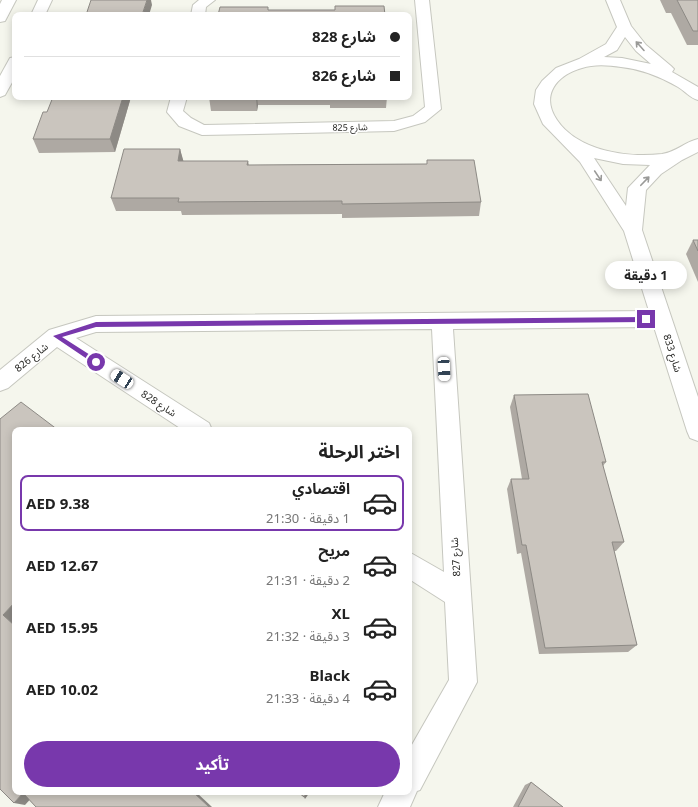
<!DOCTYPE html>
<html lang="ar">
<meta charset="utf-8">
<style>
:root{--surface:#fff;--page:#f6f6f6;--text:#222;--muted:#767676;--line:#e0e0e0;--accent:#7838ac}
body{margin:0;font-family:"Noto Sans","Noto Sans Arabic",sans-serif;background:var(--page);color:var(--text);direction:rtl;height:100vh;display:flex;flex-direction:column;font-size:15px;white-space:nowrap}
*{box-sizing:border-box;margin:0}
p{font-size:13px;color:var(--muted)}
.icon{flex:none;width:22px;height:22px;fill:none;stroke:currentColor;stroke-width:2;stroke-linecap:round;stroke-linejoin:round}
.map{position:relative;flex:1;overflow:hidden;direction:ltr}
.drawer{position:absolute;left:12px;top:427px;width:400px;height:368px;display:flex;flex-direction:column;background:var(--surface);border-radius:8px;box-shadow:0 2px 10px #0003;direction:rtl}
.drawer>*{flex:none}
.hud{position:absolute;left:12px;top:12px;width:400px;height:88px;border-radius:8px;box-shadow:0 2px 10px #0003;direction:rtl;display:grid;align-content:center;height:88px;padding:0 12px;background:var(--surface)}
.end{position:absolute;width:18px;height:18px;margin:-9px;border:5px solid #7838ac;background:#fff;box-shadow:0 0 0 2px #fff}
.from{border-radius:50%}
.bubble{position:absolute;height:28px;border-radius:14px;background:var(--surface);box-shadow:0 2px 10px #0003;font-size:13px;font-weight:700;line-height:28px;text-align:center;direction:rtl}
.car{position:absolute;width:12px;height:24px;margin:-12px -6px;border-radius:5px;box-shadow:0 0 3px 1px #0007;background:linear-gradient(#fff 24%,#345 0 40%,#fff 0 76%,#345 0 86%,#fff 0)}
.hud b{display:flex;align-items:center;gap:14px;height:38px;font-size:15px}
.hud b+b{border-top:1px solid var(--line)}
.hud i{width:10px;height:10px;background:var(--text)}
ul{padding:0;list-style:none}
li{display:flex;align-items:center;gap:12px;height:56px;margin:0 8px 6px;padding:0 4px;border:2px solid transparent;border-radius:8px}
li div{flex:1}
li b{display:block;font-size:15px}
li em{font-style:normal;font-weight:700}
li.selected{border-color:var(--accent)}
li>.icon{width:36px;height:36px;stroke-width:1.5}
h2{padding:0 12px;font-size:18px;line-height:48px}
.action{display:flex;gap:8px;margin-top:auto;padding:8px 12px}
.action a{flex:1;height:46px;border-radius:24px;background:var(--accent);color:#fff;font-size:16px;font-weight:700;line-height:46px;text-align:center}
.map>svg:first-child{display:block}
</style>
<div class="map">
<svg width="698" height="807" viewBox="0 0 698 807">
<rect width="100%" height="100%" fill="#f5f6ed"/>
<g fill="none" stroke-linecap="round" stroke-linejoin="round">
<defs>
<g id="street">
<path d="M 199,0 L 215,0 L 206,7 L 205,15 L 191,15 L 193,5 Z"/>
<path d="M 415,0 L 429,0 L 441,109 L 425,122 L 394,131 L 202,135 L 179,126 L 167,112 L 171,97 L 187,97 L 183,111 L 191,118 L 204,125 L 394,121 L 413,116 L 425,107 Z"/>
<path d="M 606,0 L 620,0 L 631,26 L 646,45 L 671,66 L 674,69 L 672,72 L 698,87 L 698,100 C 690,98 685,91 678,87 C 661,77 641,69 621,67 C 608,65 594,64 582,68 C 557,75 540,95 557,120 C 578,151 627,158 662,154 C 676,152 685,142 698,139 L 698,152 L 682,160 L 661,174 L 646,190 L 642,230 L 698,397 L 698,441 L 690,438 L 687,431 L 654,327 L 453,329 L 477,682 L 420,790 L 417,791 L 410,807 L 378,807 L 385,792 L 409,792 L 409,750 L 449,680 L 445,602 L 409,579 L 409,552 L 444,572 L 432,329 L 96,332 L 76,338 L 209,423 L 212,430 L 183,430 L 57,347 L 8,388 L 0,391 L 0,370 L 49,330 L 96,316 L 649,311 L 624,231 L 580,162 L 543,124 L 534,104 L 536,90 L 542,81 L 556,68 L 579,59 L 606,44 L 617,27 ZM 625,37 L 636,51 L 651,64 L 622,58 L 604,57 L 617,50 ZM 594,158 L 623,164 L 650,165 L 628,188 L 626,206 Z"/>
</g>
<g id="secondary">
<path d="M 2,0 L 16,0 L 5,21 L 0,22 L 0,4 Z"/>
<path d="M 38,0 L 52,0 L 45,15 L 31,15 Z"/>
<path d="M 15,57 L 15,77 L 5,95 L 0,97 L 0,76 L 10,58 Z"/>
</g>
</defs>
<!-- street casing -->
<use href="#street" stroke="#c6c7bf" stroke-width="2"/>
<!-- secondary casing -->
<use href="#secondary" stroke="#c6c7bf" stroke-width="2"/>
<!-- street -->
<use href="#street" fill="#fff" fill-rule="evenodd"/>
<!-- secondary -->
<use href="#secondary" fill="#fff" fill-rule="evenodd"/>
</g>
<!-- wall -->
<g fill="#aea9a3">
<path d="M 660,0 L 698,0 L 698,45 L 687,45 L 671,13 L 666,13 Z"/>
<path d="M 131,97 L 115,152 L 39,153 L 33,139 L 47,112 Z"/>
<path d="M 209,97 L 387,97 L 386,108 L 330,108 L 330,105 L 258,105 L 257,111 L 211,111 Z"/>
<path d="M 180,149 L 183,161 L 248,161 L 249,165 L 427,164 L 427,160 L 481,202 L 479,216 L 342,218 L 342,214 L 182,215 L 181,211 L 116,211 L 111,198 Z"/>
<path d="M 693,240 L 698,240 L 698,282 L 686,254 Z"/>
<path d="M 514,395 L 606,462 L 603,466 L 624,542 L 616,551 L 614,551 L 637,645 L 628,652 L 539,654 L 521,553 L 517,554 L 507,489 L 511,479 L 522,479 L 510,407 Z"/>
<path d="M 531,782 L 563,807 L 513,807 L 525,785 Z"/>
</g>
<!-- shaded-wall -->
<g fill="#8d8a85">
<path d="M 147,0 L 151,0 L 152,5 L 149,15 L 142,15 Z"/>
<path d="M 123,97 L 131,97 L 115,152 L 110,139 Z"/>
<path d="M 256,97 L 257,97 L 258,105 L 257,111 Z"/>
<path d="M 180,149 L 184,163 L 178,161 Z"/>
<path d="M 15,602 L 15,620 L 13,622 L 15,623 L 15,626 L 3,615 Z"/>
<path d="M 193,792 L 196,792 L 212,807 L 209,807 Z"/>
<path d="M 307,792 L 310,792 L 305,799 L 304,797 Z"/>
<path d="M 23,793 L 34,795 L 25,805 L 14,803 Z"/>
</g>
<!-- building -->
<g fill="#cac5be" stroke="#8d8a85">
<path d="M 91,0 L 147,0 L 142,15 L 86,15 Z"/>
<path d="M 677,0 L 698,0 L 698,31 L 693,31 Z"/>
<path d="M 335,6 L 384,6 L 385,15 L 218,15 L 220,7 L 268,7 L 268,10 L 335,10 Z"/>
<path d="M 53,97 L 123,97 L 110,139 L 33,139 L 43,112 L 47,112 Z"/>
<path d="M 124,149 L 180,149 L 178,161 L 248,161 L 247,165 L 427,164 L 427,160 L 474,160 L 481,202 L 342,204 L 342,201 L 178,202 L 179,198 L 111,198 Z"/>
<path d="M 693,240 L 698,240 L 698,251 Z"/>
<path d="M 588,394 L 606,462 L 602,462 L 624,542 L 612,542 L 637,645 L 545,648 L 526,545 L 522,545 L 511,479 L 529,479 L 514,395 Z"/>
<path d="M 21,402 L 58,430 L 15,430 L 15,602 L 3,615 L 15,626 L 15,792 L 193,792 L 209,807 L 36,807 L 23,793 L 14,803 L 0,789 L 0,419 Z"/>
<path d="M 531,782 L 563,807 L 518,807 Z"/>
<path d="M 298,792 L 307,792 L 304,797 Z"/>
</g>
<!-- one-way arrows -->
<defs><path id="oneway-shaft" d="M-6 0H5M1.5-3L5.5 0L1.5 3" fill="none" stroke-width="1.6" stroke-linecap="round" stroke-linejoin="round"/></defs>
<g stroke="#9a9a98">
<use href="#oneway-shaft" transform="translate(640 46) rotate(-132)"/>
<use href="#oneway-shaft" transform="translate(598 176) rotate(56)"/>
<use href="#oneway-shaft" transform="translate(645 181) rotate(-46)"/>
</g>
<!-- route -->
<path fill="#7838ac" d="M 646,317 L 649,319 L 646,322 L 96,327 L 62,337 L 98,360 L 99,362 L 96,365 L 53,336 L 96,322 Z"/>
<g text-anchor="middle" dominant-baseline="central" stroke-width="3" stroke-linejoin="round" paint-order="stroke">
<!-- far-street labels -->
<g font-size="9" fill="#1e1e1b" stroke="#fff">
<text transform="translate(350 127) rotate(-1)">شارع 825</text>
</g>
<!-- street labels -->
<g font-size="10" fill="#1e1e1b" stroke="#fff">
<text transform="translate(673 353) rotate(72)">شارع 833</text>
<text transform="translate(31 357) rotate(-39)">شارع 826</text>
<text transform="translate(159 403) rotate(33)">شارع 828</text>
<text transform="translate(455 557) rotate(-94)">شارع 827</text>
</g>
</g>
</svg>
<i class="end from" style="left:96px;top:362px"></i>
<i class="end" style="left:646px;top:319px"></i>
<div class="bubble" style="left:605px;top:261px;width:82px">1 دقيقة</div>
<i class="car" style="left:444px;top:369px;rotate:177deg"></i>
<i class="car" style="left:122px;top:379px;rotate:303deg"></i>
<div class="hud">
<b><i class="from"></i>شارع 828</b>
<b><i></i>شارع 826</b>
</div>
<section class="drawer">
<h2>اختر الرحلة</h2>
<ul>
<li class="selected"><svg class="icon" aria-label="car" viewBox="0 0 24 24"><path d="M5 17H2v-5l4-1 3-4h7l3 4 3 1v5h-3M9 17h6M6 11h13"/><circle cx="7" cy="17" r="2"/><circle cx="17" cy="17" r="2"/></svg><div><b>اقتصادي</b><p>1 دقيقة · 21:30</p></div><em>AED 9.38</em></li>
<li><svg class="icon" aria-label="car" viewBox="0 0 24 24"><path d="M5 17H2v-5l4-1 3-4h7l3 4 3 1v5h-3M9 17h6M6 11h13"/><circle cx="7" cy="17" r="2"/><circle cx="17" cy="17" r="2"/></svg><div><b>مريح</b><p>2 دقيقة · 21:31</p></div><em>AED 12.67</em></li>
<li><svg class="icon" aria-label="car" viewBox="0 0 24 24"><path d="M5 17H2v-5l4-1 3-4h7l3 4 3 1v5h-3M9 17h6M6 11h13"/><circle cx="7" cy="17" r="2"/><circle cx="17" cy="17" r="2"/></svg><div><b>XL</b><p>3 دقيقة · 21:32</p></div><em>AED 15.95</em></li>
<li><svg class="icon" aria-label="car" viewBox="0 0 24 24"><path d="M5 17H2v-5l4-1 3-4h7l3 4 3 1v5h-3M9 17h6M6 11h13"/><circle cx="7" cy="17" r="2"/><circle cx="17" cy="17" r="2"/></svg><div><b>Black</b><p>4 دقيقة · 21:33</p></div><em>AED 10.02</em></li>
</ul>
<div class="action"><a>تأكيد</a></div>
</section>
</div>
